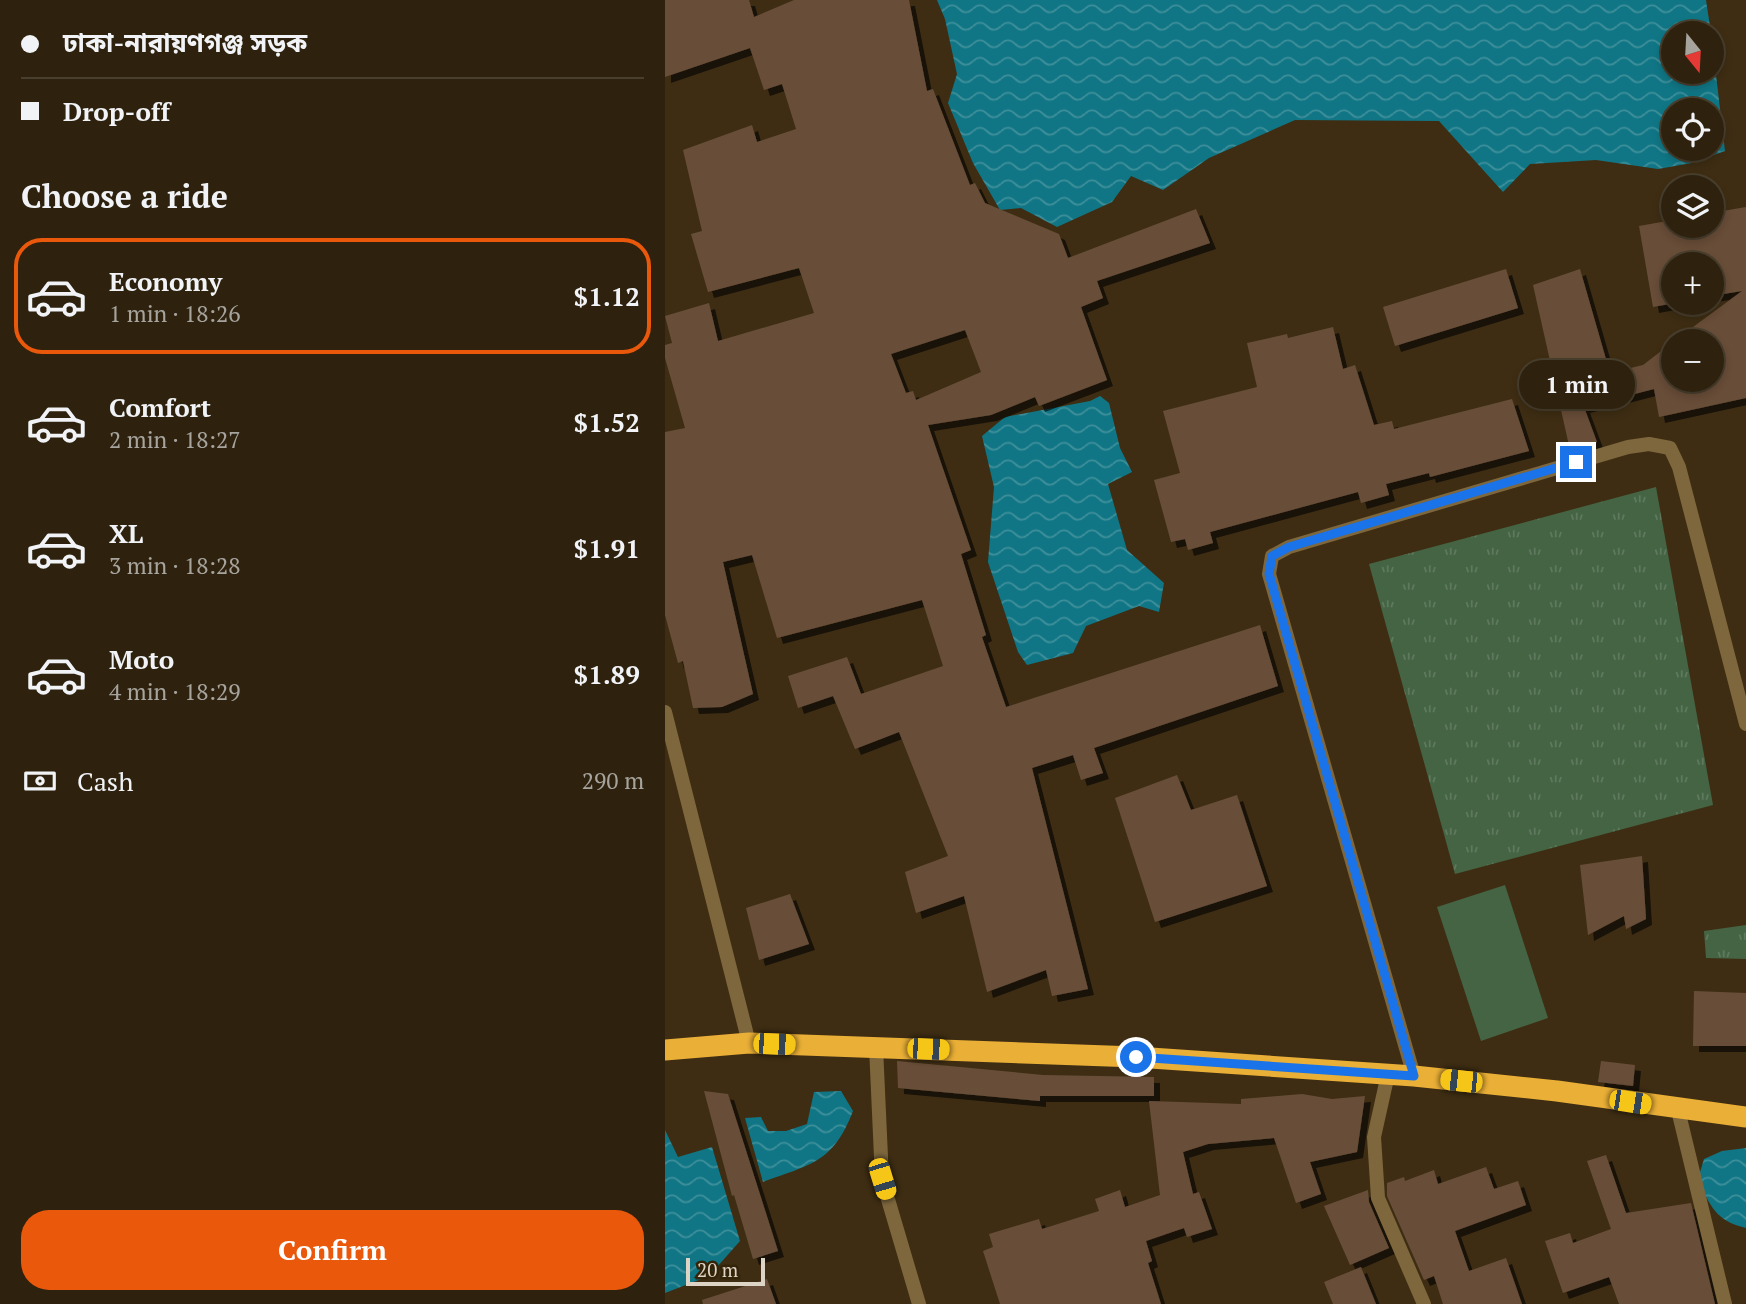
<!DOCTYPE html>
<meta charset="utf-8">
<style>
:root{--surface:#2e220e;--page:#362a17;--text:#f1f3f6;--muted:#a7a49e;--line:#493f2e;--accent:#ea580c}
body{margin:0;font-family:"PT Serif","Noto Sans Bengali",serif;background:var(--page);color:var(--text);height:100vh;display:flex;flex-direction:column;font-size:26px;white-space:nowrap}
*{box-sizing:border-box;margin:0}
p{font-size:23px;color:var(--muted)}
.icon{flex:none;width:38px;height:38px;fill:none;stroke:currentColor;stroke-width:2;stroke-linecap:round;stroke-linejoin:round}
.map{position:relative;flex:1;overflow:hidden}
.details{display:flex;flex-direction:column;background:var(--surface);width:665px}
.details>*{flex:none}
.guide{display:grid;align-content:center;height:154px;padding:0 21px;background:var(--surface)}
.needle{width:46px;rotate:162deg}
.controls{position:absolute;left:996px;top:21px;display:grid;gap:14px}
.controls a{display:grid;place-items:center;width:63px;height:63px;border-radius:50%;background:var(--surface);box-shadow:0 4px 10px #0003,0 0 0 2px var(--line);font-size:35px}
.scale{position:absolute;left:21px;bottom:18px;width:79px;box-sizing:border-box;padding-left:7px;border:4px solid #ded4c5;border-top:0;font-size:19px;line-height:24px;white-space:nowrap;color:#ded4c5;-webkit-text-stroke:5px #332308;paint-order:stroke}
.end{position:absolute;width:32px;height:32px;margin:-16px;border:9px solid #1a73e8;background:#fff;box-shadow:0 0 0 4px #fff}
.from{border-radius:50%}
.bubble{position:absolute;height:49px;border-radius:24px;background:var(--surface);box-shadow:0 4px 10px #0003,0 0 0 2px var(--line);font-size:23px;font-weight:700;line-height:49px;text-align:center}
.car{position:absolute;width:21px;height:42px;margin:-21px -10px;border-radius:9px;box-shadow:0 0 5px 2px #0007;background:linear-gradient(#f5c518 24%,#345 0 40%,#f5c518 0 76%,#345 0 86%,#f5c518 0)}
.guide b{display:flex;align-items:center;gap:24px;height:66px;font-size:26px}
.guide b+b{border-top:2px solid var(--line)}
.guide i{width:18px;height:18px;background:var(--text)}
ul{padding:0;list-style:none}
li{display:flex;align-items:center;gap:21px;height:116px;margin:0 14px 10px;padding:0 7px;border:4px solid transparent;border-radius:28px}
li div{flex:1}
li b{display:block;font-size:26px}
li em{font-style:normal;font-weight:700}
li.selected{border-color:var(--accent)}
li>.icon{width:63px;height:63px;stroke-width:1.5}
h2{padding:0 21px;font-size:32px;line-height:84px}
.pay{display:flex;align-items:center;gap:18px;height:77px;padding:0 21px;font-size:26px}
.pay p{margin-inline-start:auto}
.action{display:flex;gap:14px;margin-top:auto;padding:14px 21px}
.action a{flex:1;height:80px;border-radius:28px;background:var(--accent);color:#fff;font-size:28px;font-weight:700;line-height:80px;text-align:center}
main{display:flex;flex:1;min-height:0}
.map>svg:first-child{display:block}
</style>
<main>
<section class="details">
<div class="guide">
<b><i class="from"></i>ঢাকা-নারায়ণগঞ্জ সড়ক</b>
<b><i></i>Drop-off</b>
</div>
<h2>Choose a ride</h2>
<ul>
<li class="selected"><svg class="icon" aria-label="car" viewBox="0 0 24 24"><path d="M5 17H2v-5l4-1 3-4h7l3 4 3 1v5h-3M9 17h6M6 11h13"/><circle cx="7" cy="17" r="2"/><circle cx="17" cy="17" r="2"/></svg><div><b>Economy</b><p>1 min · 18:26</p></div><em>$1.12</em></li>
<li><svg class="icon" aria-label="car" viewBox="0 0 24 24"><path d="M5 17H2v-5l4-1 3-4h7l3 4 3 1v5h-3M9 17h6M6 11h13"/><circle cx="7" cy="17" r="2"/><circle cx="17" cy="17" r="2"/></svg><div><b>Comfort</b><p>2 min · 18:27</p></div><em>$1.52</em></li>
<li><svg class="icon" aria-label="car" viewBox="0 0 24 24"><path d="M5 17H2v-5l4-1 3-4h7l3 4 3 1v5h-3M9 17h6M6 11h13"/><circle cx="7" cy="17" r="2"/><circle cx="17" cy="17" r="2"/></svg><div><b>XL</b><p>3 min · 18:28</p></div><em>$1.91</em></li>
<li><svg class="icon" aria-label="car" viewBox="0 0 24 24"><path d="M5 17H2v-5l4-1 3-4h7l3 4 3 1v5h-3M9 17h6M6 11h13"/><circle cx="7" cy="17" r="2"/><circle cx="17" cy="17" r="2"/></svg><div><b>Moto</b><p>4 min · 18:29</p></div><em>$1.89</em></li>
</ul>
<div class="pay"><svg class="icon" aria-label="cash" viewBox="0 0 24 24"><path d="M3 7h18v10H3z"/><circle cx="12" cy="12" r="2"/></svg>Cash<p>290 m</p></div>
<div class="action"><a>Confirm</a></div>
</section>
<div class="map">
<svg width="1081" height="1304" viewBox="0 0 1081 1304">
<defs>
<pattern id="park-tufts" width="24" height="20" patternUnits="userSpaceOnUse" patternTransform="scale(1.75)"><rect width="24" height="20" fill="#446444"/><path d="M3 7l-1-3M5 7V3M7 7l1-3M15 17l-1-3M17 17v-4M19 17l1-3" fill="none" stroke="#5f795e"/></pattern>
<pattern id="water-waves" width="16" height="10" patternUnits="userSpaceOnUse" patternTransform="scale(1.75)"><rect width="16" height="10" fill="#107685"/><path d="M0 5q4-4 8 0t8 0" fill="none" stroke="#3e8f9a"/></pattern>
<filter id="shadow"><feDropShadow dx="6" dy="6" stdDeviation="0" flood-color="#0009"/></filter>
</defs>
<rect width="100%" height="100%" fill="#3e2d13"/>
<!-- grass -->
<path fill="#446444" d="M 840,885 L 883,1018 L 816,1041 L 772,907 Z"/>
<!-- park -->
<g fill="url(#park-tufts)">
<path d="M 991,487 L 1048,805 L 790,874 L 704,564 Z"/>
<path d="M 1081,925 L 1081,959 L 1041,958 L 1039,931 Z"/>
</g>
<!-- water -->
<g fill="url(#water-waves)" fill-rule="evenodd">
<path d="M 272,0 L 1041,0 L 1046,33 L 1008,33 L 1008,72 L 1046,72 L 1047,41 L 1060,151 L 1027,163 L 993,169 L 931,160 L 865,164 L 838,192 L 774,121 L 630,120 L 544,158 L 498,190 L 466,176 L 447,202 L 392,227 L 356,208 L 335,210 L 308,163 L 283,103 L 292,74 L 280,19 ZM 1008,110 L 1046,110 L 1046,149 L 1008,149 Z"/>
<path d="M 435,396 L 444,403 L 455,448 L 467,472 L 443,484 L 462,550 L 499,583 L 494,612 L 474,606 L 421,626 L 408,653 L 362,665 L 353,652 L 323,562 L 329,487 L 317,436 L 340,417 L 425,401 Z"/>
<path d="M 176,1091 L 188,1111 C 168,1163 146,1164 98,1182 L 80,1118 L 96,1117 L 103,1131 L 121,1131 L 142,1124 L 149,1092 Z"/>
<path d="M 0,1130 L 13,1157 L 47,1147 L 75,1241 L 44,1276 L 0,1293 Z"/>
<path d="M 1081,1148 L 1081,1228 C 1051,1221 1045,1206 1033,1179 L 1039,1159 L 1057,1151 Z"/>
</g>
<!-- building -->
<g fill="#674e39" fill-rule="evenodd" filter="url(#shadow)">
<path d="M 0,0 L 84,0 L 89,17 L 129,0 L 244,0 L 262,91 L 268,89 L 305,185 L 310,183 L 320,203 L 394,234 L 403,258 L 531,209 L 545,243 L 432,281 L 438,298 L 416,307 L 442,380 L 374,406 L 370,397 L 326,415 L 263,425 L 306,550 L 296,554 L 321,635 L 317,637 L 341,707 L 595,625 L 613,686 L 429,748 L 438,773 L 416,780 L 408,755 L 367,768 L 423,989 L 387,996 L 381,970 L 322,992 L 299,896 L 251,913 L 240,872 L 283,856 L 234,732 L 190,749 L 168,696 L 133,708 L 123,676 L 182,657 L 196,694 L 278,666 L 257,600 L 112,638 L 87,555 L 58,562 L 88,694 L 57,707 L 28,708 L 18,661 L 13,663 L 0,615 L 0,432 L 20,428 L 0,358 L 0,345 L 7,343 L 0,316 L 44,303 L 53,341 L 149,313 L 134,268 L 43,292 L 26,234 L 37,231 L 18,150 L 87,125 L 92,142 L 131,129 L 117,84 L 99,90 L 85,48 L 0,77 ZM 300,330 L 316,372 L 251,400 L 248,391 L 241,393 L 226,354 Z"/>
<path d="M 1081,207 L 1081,398 L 994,417 L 989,389 L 919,407 L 932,442 L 905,450 L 868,285 L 915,269 L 945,373 L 978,365 L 1008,342 L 1008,380 L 1046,380 L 1046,341 L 1009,341 L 1077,291 L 1046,296 L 1046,264 L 1008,264 L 1010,303 L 988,307 L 974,226 L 1008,220 L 1008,226 L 1046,226 L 1046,213 Z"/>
<path d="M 841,269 L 853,308 L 730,346 L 718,307 Z"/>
<path d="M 668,327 L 678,369 L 690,365 L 709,425 L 727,421 L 729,429 L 847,399 L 864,451 L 765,477 L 764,473 L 721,484 L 724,495 L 696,503 L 693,492 L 545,532 L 548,543 L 523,550 L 520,539 L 506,542 L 489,480 L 515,473 L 498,411 L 592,387 L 582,343 L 622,334 L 623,338 Z"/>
<path d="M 512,775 L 526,810 L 572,795 L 602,886 L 490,922 L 450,798 Z"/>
<path d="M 977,856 L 981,919 L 961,929 L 959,916 L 923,935 L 915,865 Z"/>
<path d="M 125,894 L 144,944 L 94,960 L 81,908 Z"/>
<path d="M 1029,991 L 1081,993 L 1081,1046 L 1028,1046 Z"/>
<path d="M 232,1061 L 378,1075 L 489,1077 L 489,1096 L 375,1096 L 375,1101 L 233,1088 Z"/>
<path d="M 936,1061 L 970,1065 L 968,1086 L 933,1082 Z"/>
<path d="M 39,1091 L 63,1094 L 113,1251 L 88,1259 L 69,1195 L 67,1196 Z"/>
<path d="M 637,1094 L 667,1099 L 700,1096 L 692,1152 L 645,1162 L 656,1194 L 631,1203 L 609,1138 L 543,1144 L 518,1152 L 528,1194 L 534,1192 L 547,1229 L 522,1237 L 519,1228 L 481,1241 L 487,1261 L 483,1263 L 496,1304 L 335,1304 L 318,1251 L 328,1247 L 324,1234 L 374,1219 L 377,1229 L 434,1211 L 430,1199 L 455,1190 L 460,1207 L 495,1195 L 484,1101 L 576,1104 L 576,1099 Z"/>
<path d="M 941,1155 L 961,1213 L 1026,1203 L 1050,1304 L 954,1304 L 944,1277 L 898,1293 L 880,1241 L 905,1233 L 908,1243 L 946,1229 L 922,1161 Z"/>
<path d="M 821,1167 L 829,1189 L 853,1181 L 861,1205 L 790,1231 L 804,1271 L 841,1258 L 857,1304 L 778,1304 L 769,1276 L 759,1280 L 722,1196 L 722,1183 L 739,1177 L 740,1181 L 769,1170 L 773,1184 Z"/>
<path d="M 703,1190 L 704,1202 L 724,1248 L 685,1265 L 659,1206 Z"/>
<path d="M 696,1267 L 711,1304 L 668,1304 L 659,1282 Z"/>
<path d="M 102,1279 L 111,1304 L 38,1304 L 37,1300 Z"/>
</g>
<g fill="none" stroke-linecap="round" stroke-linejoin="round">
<!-- street -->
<g stroke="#7e673d" stroke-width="14">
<path d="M 0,712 L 84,1043"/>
<path d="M 211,1047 L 217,1179 L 254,1304"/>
<path d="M 723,1074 L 709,1137 L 713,1198 L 759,1304"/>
<path d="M 749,1076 L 604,574 L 607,556 L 624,547 L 963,447 L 984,444 L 1005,448 L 1014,467 L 1081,724"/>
<path d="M 1013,1110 L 1060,1304"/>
</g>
<!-- highway -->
<path stroke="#eaaf36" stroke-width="21" d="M 0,1050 L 84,1043 L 471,1057 L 749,1076 L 892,1091 L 1081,1117"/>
</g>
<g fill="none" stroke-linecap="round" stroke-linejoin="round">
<!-- route -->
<path stroke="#1a73e8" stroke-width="9" d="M 471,1057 L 749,1076 L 604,574 L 607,556 L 624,547 L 911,462"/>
</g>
</svg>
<div class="controls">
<a><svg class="needle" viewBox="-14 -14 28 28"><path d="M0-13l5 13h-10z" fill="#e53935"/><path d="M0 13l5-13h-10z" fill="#a7a49e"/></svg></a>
<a><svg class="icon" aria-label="locate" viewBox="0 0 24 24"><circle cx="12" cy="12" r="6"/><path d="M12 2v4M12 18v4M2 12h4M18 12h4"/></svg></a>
<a><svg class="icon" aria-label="layers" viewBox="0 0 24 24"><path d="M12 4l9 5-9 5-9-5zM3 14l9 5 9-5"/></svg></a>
<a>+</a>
<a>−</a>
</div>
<div class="scale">20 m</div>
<i class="end from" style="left:471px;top:1057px"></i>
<i class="end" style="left:911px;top:462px"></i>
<div class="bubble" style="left:854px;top:360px;width:116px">1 min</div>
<i class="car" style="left:109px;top:1044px;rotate:92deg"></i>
<i class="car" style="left:263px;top:1049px;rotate:92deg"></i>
<i class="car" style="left:796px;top:1081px;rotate:276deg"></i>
<i class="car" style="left:965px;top:1102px;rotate:99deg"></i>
<i class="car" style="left:217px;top:1179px;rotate:163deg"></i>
</div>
</main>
